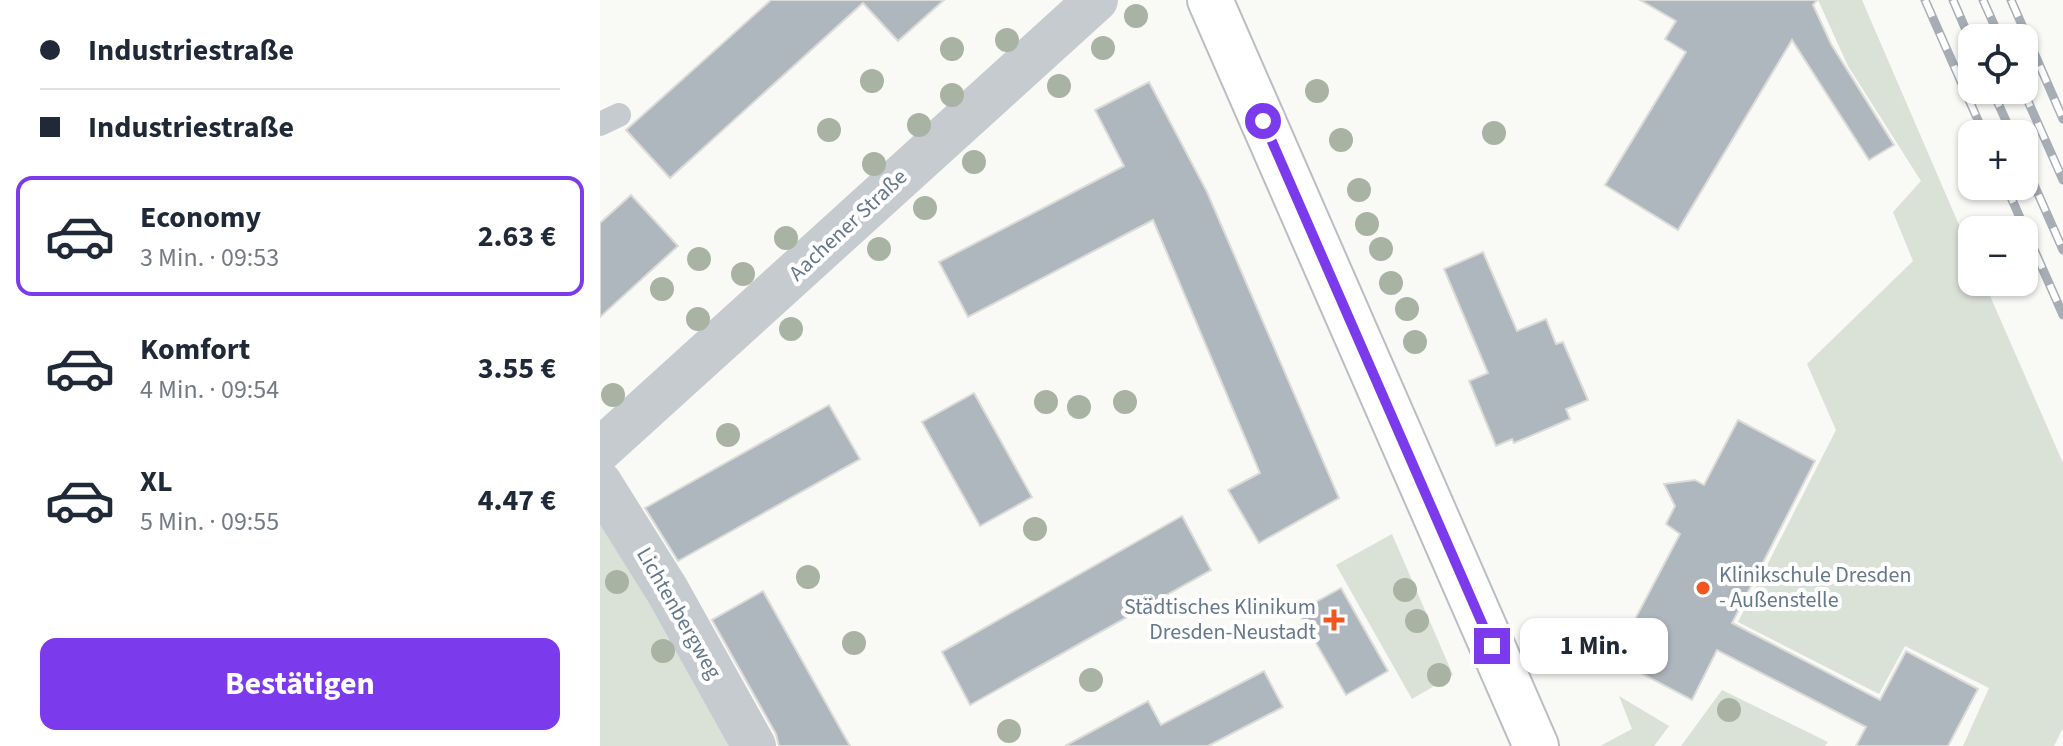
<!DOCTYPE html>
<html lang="de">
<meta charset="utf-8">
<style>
:root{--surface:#fff;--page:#f6f6f7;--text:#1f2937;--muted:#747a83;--line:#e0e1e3;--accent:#7c3aed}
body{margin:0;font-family:"Source Sans 3",sans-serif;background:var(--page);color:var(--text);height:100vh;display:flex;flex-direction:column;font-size:30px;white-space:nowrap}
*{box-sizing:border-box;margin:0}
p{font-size:26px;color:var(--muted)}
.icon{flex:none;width:44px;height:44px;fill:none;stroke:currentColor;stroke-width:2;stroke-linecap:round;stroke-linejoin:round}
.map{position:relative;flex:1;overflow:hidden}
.side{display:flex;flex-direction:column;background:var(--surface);width:600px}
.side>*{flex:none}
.hud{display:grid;align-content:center;height:176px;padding:0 40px;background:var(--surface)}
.fabs{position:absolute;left:1358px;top:24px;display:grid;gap:16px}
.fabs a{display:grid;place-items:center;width:80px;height:80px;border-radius:16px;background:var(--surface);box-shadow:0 2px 6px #0004;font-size:40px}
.end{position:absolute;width:36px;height:36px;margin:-18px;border:10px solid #7c3aed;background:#fff;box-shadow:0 0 0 4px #fff}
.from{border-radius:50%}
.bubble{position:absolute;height:56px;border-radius:16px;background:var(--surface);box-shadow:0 2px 6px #0004;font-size:26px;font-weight:700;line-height:56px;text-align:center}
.hud b{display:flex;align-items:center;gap:28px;height:76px;font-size:30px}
.hud b+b{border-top:2px solid var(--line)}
.hud i{width:20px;height:20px;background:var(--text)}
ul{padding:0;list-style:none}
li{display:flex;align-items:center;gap:24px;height:120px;margin:0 16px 12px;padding:0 24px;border:4px solid transparent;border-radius:16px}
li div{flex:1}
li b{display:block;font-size:30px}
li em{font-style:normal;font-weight:700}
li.on{border-color:var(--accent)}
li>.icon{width:72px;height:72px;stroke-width:1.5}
.cta{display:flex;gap:16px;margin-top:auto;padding:16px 40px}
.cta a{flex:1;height:92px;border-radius:16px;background:var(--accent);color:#fff;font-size:32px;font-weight:700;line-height:92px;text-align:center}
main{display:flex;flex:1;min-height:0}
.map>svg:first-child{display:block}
</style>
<main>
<section class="side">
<div class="hud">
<b><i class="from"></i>Industriestraße</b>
<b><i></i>Industriestraße</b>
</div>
<ul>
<li class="on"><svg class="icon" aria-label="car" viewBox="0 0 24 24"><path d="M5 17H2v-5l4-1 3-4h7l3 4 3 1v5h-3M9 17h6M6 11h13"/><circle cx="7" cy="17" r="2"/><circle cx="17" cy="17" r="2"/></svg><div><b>Economy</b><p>3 Min. · 09:53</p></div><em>2.63 €</em></li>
<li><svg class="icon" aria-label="car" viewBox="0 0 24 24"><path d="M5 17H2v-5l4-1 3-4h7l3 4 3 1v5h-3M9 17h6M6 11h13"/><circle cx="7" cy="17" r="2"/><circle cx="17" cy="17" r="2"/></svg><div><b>Komfort</b><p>4 Min. · 09:54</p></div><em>3.55 €</em></li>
<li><svg class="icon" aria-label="car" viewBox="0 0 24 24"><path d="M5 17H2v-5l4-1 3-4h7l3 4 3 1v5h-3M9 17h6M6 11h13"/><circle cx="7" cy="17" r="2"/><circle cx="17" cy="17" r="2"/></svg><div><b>XL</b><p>5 Min. · 09:55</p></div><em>4.47 €</em></li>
</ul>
<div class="cta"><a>Bestätigen</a></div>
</section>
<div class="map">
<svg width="1463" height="746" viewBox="0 0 1463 746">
<rect width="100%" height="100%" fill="#f9f9f6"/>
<!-- green -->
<g fill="#dae1d7">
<path d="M 1218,0 L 1262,0 L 1372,255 L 1372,282 L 1384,282 L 1463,463 L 1463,728 L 1454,746 L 1363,746 L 1389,688 L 1305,646 L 1279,694 L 1138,622 L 1236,430 L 1207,364 L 1313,261 L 1293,212 L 1321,181 L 1248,66 Z"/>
<path d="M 0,517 L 138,746 L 0,746 Z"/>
<path d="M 792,534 L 853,675 L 812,699 L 736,565 Z"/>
<path d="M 1122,690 L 1228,742 L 1225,746 L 1081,746 Z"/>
<path d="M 1019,696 L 1069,726 L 1054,746 L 1000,746 L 1032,729 Z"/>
</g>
<!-- building -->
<g fill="#afb7be" stroke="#dbdbd8" stroke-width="2">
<path d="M 171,0 L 344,0 L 298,41 L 263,3 L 70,178 L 26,130 Z"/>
<path d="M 1040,0 L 1217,0 L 1213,5 L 1231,44 L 1294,145 L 1269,160 L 1192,40 L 1078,230 L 1005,185 L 1086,52 L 1065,39 L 1076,21 Z"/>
<path d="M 549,82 L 607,192 L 739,498 L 659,543 L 628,490 L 660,473 L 553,220 L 368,317 L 339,262 L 524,166 L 495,110 Z"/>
<path d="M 31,195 L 78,246 L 0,317 L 0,223 Z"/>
<path d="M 883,252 L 917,331 L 946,319 L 956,344 L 963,342 L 988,400 L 966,409 L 970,419 L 914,443 L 912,439 L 896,446 L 869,381 L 888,373 L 844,269 Z"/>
<path d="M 374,393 L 432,497 L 380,526 L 322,422 Z"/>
<path d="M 229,405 L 260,459 L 78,561 L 45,508 Z"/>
<path d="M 1138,420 L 1215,461 L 1132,623 L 1280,700 L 1306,651 L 1378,689 L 1348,746 L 1256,746 L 1266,727 L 1117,650 L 1092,700 L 1014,659 L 1080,534 L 1066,524 L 1075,506 L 1064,484 L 1095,480 L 1104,485 Z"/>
<path d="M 582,516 L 611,570 L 370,705 L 342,652 Z"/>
<path d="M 741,588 L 788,671 L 746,695 L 698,612 Z"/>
<path d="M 163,591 L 250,746 L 179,746 L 176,734 L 112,620 Z"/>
<path d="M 664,671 L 683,707 L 608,746 L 465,746 L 548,701 L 561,725 Z"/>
</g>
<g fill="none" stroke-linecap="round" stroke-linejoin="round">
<defs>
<path id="secondary" d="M 610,0 L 936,746"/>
</defs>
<!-- secondary casing -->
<use href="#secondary" stroke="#b8bec3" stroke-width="48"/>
<!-- lane -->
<path stroke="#c6cbcf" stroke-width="24" d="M 0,124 L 19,115"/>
<!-- street -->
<g stroke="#c6cbcf" stroke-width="44">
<path d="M 0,450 L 496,0"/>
<path d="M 0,483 L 67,590 L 154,746"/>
</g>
<!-- secondary -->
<use href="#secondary" stroke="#fff" stroke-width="44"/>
<defs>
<g id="rail">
<path d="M 1325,0 L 1384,134"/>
<path d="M 1353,0 L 1372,44"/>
<path d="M 1383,0 L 1400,38"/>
<path d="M 1411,0 L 1463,119"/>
<path d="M 1392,90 L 1412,134"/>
<path d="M 1423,90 L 1463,180"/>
<path d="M 1424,162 L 1463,250"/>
<path d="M 1406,186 L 1463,315"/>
</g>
</defs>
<!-- rail casing -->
<use href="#rail" stroke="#a6adb4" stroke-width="9"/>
<!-- rail -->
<use href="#rail" stroke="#fff" stroke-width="6" stroke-dasharray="18" stroke-linecap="butt"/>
</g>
<!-- trees -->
<g fill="#a8b3a4">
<circle cx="536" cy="16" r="12"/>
<circle cx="407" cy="40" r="12"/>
<circle cx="503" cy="48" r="12"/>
<circle cx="352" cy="49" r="12"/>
<circle cx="272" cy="81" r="12"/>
<circle cx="459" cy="86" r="12"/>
<circle cx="717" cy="91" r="12"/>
<circle cx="352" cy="95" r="12"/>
<circle cx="319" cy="125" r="12"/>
<circle cx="229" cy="130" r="12"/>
<circle cx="894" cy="133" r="12"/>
<circle cx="741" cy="140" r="12"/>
<circle cx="374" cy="162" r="12"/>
<circle cx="274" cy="164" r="12"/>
<circle cx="759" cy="190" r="12"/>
<circle cx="325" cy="208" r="12"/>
<circle cx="767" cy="224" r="12"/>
<circle cx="186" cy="238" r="12"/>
<circle cx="279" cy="249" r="12"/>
<circle cx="781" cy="249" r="12"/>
<circle cx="99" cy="259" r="12"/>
<circle cx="143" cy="274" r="12"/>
<circle cx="791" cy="283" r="12"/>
<circle cx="62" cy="289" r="12"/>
<circle cx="807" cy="309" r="12"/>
<circle cx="98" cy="319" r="12"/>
<circle cx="191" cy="329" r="12"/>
<circle cx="815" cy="342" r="12"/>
<circle cx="13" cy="395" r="12"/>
<circle cx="446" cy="402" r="12"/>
<circle cx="525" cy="402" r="12"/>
<circle cx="479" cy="407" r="12"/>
<circle cx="128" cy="435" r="12"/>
<circle cx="435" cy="529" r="12"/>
<circle cx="208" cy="577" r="12"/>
<circle cx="17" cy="582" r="12"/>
<circle cx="805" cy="590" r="12"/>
<circle cx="817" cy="621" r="12"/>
<circle cx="254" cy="643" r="12"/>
<circle cx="63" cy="651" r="12"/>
<circle cx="839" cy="675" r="12"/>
<circle cx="491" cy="680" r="12"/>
<circle cx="1129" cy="710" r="12"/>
<circle cx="409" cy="731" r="12"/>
</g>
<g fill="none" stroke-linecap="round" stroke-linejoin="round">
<!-- route -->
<path stroke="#7c3aed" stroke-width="10" d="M 663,121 L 892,646"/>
</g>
<!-- markers -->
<g fill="#f1561e" stroke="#fff" stroke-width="3">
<circle cx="1103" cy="588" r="8"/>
<path d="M730 608h8v8h8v8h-8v8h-8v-8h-8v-8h8z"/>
</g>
<g text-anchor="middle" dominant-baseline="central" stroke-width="8" stroke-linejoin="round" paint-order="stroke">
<!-- street labels -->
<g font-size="22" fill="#65788a" stroke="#fff">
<text transform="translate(248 225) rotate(-43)">Aachener Straße</text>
<text transform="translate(79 613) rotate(60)">Lichtenbergweg</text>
</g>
<!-- poi labels -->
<g font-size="22" fill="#65788a" stroke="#fff" text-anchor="start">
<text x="1119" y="575">Klinikschule Dresden<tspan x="1119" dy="25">- Außenstelle</tspan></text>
<text x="716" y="607" text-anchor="end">Städtisches Klinikum<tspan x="716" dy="25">Dresden-Neustadt</tspan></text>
</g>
</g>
</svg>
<div class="fabs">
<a><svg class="icon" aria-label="locate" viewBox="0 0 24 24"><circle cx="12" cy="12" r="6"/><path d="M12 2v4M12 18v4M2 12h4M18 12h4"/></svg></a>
<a>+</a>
<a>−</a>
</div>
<i class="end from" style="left:663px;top:121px"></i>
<i class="end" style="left:892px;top:646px"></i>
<div class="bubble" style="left:920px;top:618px;width:148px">1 Min.</div>
</div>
</main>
